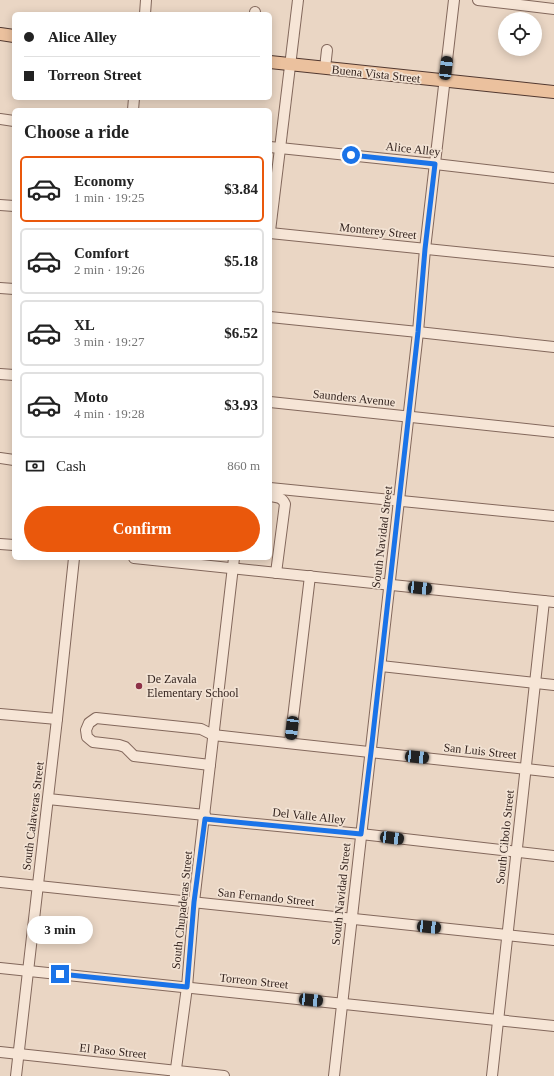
<!DOCTYPE html>
<meta charset="utf-8">
<style>
:root{--surface:#fff;--page:#f6f6f6;--text:#222;--muted:#767676;--line:#e0e0e0;--accent:#ea580c}
body{margin:0;font-family:Georgia,serif;background:var(--page);color:var(--text);height:100vh;display:flex;flex-direction:column;font-size:15px;white-space:nowrap}
*{box-sizing:border-box;margin:0}
p{font-size:13px;color:var(--muted)}
.icon{flex:none;width:22px;height:22px;fill:none;stroke:currentColor;stroke-width:2;stroke-linecap:round;stroke-linejoin:round}
.map{position:relative;flex:1;overflow:hidden}
.details{position:absolute;left:12px;top:108px;width:260px;height:452px;display:flex;flex-direction:column;background:var(--surface);border-radius:6px;box-shadow:0 2px 10px #0003}
.details>*{flex:none}
.hud{position:absolute;left:12px;top:12px;width:260px;height:88px;border-radius:6px;box-shadow:0 2px 10px #0003;display:grid;align-content:center;height:88px;padding:0 12px;background:var(--surface)}
.buttons{position:absolute;left:498px;top:12px;display:grid;gap:8px}
.buttons a{display:grid;place-items:center;width:44px;height:44px;border-radius:50%;background:var(--surface);box-shadow:0 2px 10px #0003;font-size:20px}
.end{position:absolute;width:18px;height:18px;margin:-9px;border:5px solid #1a73e8;background:#fff;box-shadow:0 0 0 2px #fff}
.from{border-radius:50%}
.bubble{position:absolute;height:28px;border-radius:14px;background:var(--surface);box-shadow:0 2px 10px #0003;font-size:13px;font-weight:700;line-height:28px;text-align:center}
.car{position:absolute;width:12px;height:24px;margin:-12px -6px;border-radius:5px;box-shadow:0 0 3px 1px #0007;background:linear-gradient(#222 24%,#8ab4d8 0 40%,#222 0 76%,#8ab4d8 0 86%,#222 0)}
.hud b{display:flex;align-items:center;gap:14px;height:38px;font-size:15px}
.hud b+b{border-top:1px solid var(--line)}
.hud i{width:10px;height:10px;background:var(--text)}
ul{padding:0;list-style:none}
li{display:flex;align-items:center;gap:12px;height:66px;margin:0 8px 6px;padding:0 4px;border:2px solid var(--line);border-radius:6px}
li div{flex:1}
li b{display:block;font-size:15px}
li em{font-style:normal;font-weight:700}
li.active{border-color:var(--accent)}
li>.icon{width:36px;height:36px;stroke-width:1.5}
h2{padding:0 12px;font-size:18px;line-height:48px}
.pay{display:flex;align-items:center;gap:10px;height:44px;padding:0 12px;font-size:15px}
.pay p{margin-inline-start:auto}
.primary-button{display:flex;gap:8px;margin-top:auto;padding:8px 12px}
.primary-button a{flex:1;height:46px;border-radius:24px;background:var(--accent);color:#fff;font-size:16px;font-weight:700;line-height:46px;text-align:center}
.map>svg:first-child{display:block}
</style>
<div class="map">
<svg width="554" height="1076" viewBox="0 0 554 1076">
<rect width="100%" height="100%" fill="#ead6c4"/>
<g fill="none" stroke-linecap="round" stroke-linejoin="round">
<defs>
<g id="minor">
<path d="M 478,0 L 554,9"/>
<path d="M 145,14 L 146,0"/>
<path d="M 255,14 L 255,12"/>
<path d="M 325,68 L 327,50"/>
<path d="M 133,110 L 134,98"/>
<path d="M 0,119 L 14,121"/>
<path d="M 270,147 L 435,164 L 554,178"/>
<path d="M 0,205 L 14,206"/>
<path d="M 270,231 L 298,0"/>
<path d="M 270,233 L 554,262"/>
<path d="M 0,288 L 14,289"/>
<path d="M 270,317 L 418,332 L 554,347"/>
<path d="M 0,374 L 14,375"/>
<path d="M 270,402 L 554,432"/>
<path d="M 0,458 L 14,460"/>
<path d="M 270,488 L 554,516"/>
<path d="M 270,496 C 277,497 282,497 285,504 L 276,573"/>
<path d="M 0,544 L 14,545"/>
<path d="M 134,558 L 554,602"/>
<path d="M 381,666 L 554,685"/>
<path d="M 0,714 L 57,719"/>
<path d="M 290,743 L 310,576"/>
<path d="M 210,765 L 134,756 L 125,747 L 119,745 L 93,742 L 87,737 L 86,730 L 89,723 L 96,718 L 201,729 L 213,735 L 554,772"/>
<path d="M 48,799 L 205,815"/>
<path d="M 205,819 L 361,834 L 554,856"/>
<path d="M 0,882 L 554,940"/>
<path d="M 0,968 L 554,1026"/>
<path d="M 0,1052 L 224,1076"/>
<path d="M 16,1076 L 57,719 L 74,558"/>
<path d="M 175,1076 L 187,987 L 194,902 L 234,558"/>
<path d="M 334,1076 L 418,332 L 425,249 L 454,0"/>
<path d="M 492,1076 L 544,601"/>
</g>
<g id="major">
<path d="M 0,34 L 14,36"/>
<path d="M 270,62 L 554,92"/>
</g>
</defs>
<!-- minor casing -->
<use href="#minor" stroke="#83685c" stroke-width="12"/>
<!-- major casing -->
<use href="#major" stroke="#513830" stroke-width="14"/>
<!-- minor -->
<use href="#minor" stroke="#f6e5d6" stroke-width="10"/>
<!-- major -->
<use href="#major" stroke="#ebc19e" stroke-width="12"/>
</g>
<g fill="none" stroke-linecap="round" stroke-linejoin="round">
<!-- route -->
<path stroke="#1a73e8" stroke-width="5" d="M 60,974 L 187,987 L 194,902 L 205,819 L 361,834 L 371,752 L 418,332 L 425,249 L 435,164 L 351,155"/>
</g>
<!-- markers -->
<circle fill="#8d3147" stroke="#f2e2d3" stroke-width="1.5" cx="139" cy="686" r="4"/>
<g text-anchor="middle" dominant-baseline="central" stroke-width="3.5" stroke-linejoin="round" paint-order="stroke">
<!-- street labels -->
<g font-size="12" fill="#34241f" stroke="#f2e2d3">
<text transform="translate(376 74) rotate(6)">Buena Vista Street</text>
<text transform="translate(413 149) rotate(6)">Alice Alley</text>
<text transform="translate(378 231) rotate(6)">Monterey Street</text>
<text transform="translate(354 398) rotate(6)">Saunders Avenue</text>
<text transform="translate(382 537) rotate(-83)">South Navidad Street</text>
<text transform="translate(480 751) rotate(6)">San Luis Street</text>
<text transform="translate(33 816) rotate(-83)">South Calaveras Street</text>
<text transform="translate(309 816) rotate(6)">Del Valle Alley</text>
<text transform="translate(505 837) rotate(-84)">South Cibolo Street</text>
<text transform="translate(341 894) rotate(-84)">South Navidad Street</text>
<text transform="translate(266 897) rotate(6)">San Fernando Street</text>
<text transform="translate(182 910) rotate(-84)">South Chupaderas Street</text>
<text transform="translate(254 981) rotate(6)">Torreon Street</text>
<text transform="translate(113 1051) rotate(6)">El Paso Street</text>
</g>
<!-- poi labels -->
<g font-size="12" fill="#34241f" stroke="#f2e2d3" text-anchor="start">
<text x="147" y="679">De Zavala<tspan x="147" dy="14">Elementary School</tspan></text>
</g>
</g>
</svg>
<div class="buttons">
<a><svg class="icon" aria-label="locate" viewBox="0 0 24 24"><circle cx="12" cy="12" r="6"/><path d="M12 2v4M12 18v4M2 12h4M18 12h4"/></svg></a>
</div>
<i class="end from" style="left:351px;top:155px"></i>
<i class="end" style="left:60px;top:974px"></i>
<div class="bubble" style="left:27px;top:916px;width:66px">3 min</div>
<i class="car" style="left:446px;top:68px;rotate:7deg"></i>
<i class="car" style="left:420px;top:588px;rotate:96deg"></i>
<i class="car" style="left:292px;top:728px;rotate:187deg"></i>
<i class="car" style="left:417px;top:757px;rotate:96deg"></i>
<i class="car" style="left:392px;top:838px;rotate:97deg"></i>
<i class="car" style="left:429px;top:927px;rotate:96deg"></i>
<i class="car" style="left:311px;top:1000px;rotate:96deg"></i>
<div class="hud">
<b><i class="from"></i>Alice Alley</b>
<b><i></i>Torreon Street</b>
</div>
<section class="details">
<h2>Choose a ride</h2>
<ul>
<li class="active"><svg class="icon" aria-label="car" viewBox="0 0 24 24"><path d="M5 17H2v-5l4-1 3-4h7l3 4 3 1v5h-3M9 17h6M6 11h13"/><circle cx="7" cy="17" r="2"/><circle cx="17" cy="17" r="2"/></svg><div><b>Economy</b><p>1 min · 19:25</p></div><em>$3.84</em></li>
<li><svg class="icon" aria-label="car" viewBox="0 0 24 24"><path d="M5 17H2v-5l4-1 3-4h7l3 4 3 1v5h-3M9 17h6M6 11h13"/><circle cx="7" cy="17" r="2"/><circle cx="17" cy="17" r="2"/></svg><div><b>Comfort</b><p>2 min · 19:26</p></div><em>$5.18</em></li>
<li><svg class="icon" aria-label="car" viewBox="0 0 24 24"><path d="M5 17H2v-5l4-1 3-4h7l3 4 3 1v5h-3M9 17h6M6 11h13"/><circle cx="7" cy="17" r="2"/><circle cx="17" cy="17" r="2"/></svg><div><b>XL</b><p>3 min · 19:27</p></div><em>$6.52</em></li>
<li><svg class="icon" aria-label="car" viewBox="0 0 24 24"><path d="M5 17H2v-5l4-1 3-4h7l3 4 3 1v5h-3M9 17h6M6 11h13"/><circle cx="7" cy="17" r="2"/><circle cx="17" cy="17" r="2"/></svg><div><b>Moto</b><p>4 min · 19:28</p></div><em>$3.93</em></li>
</ul>
<div class="pay"><svg class="icon" aria-label="cash" viewBox="0 0 24 24"><path d="M3 7h18v10H3z"/><circle cx="12" cy="12" r="2"/></svg>Cash<p>860 m</p></div>
<div class="primary-button"><a>Confirm</a></div>
</section>
</div>
